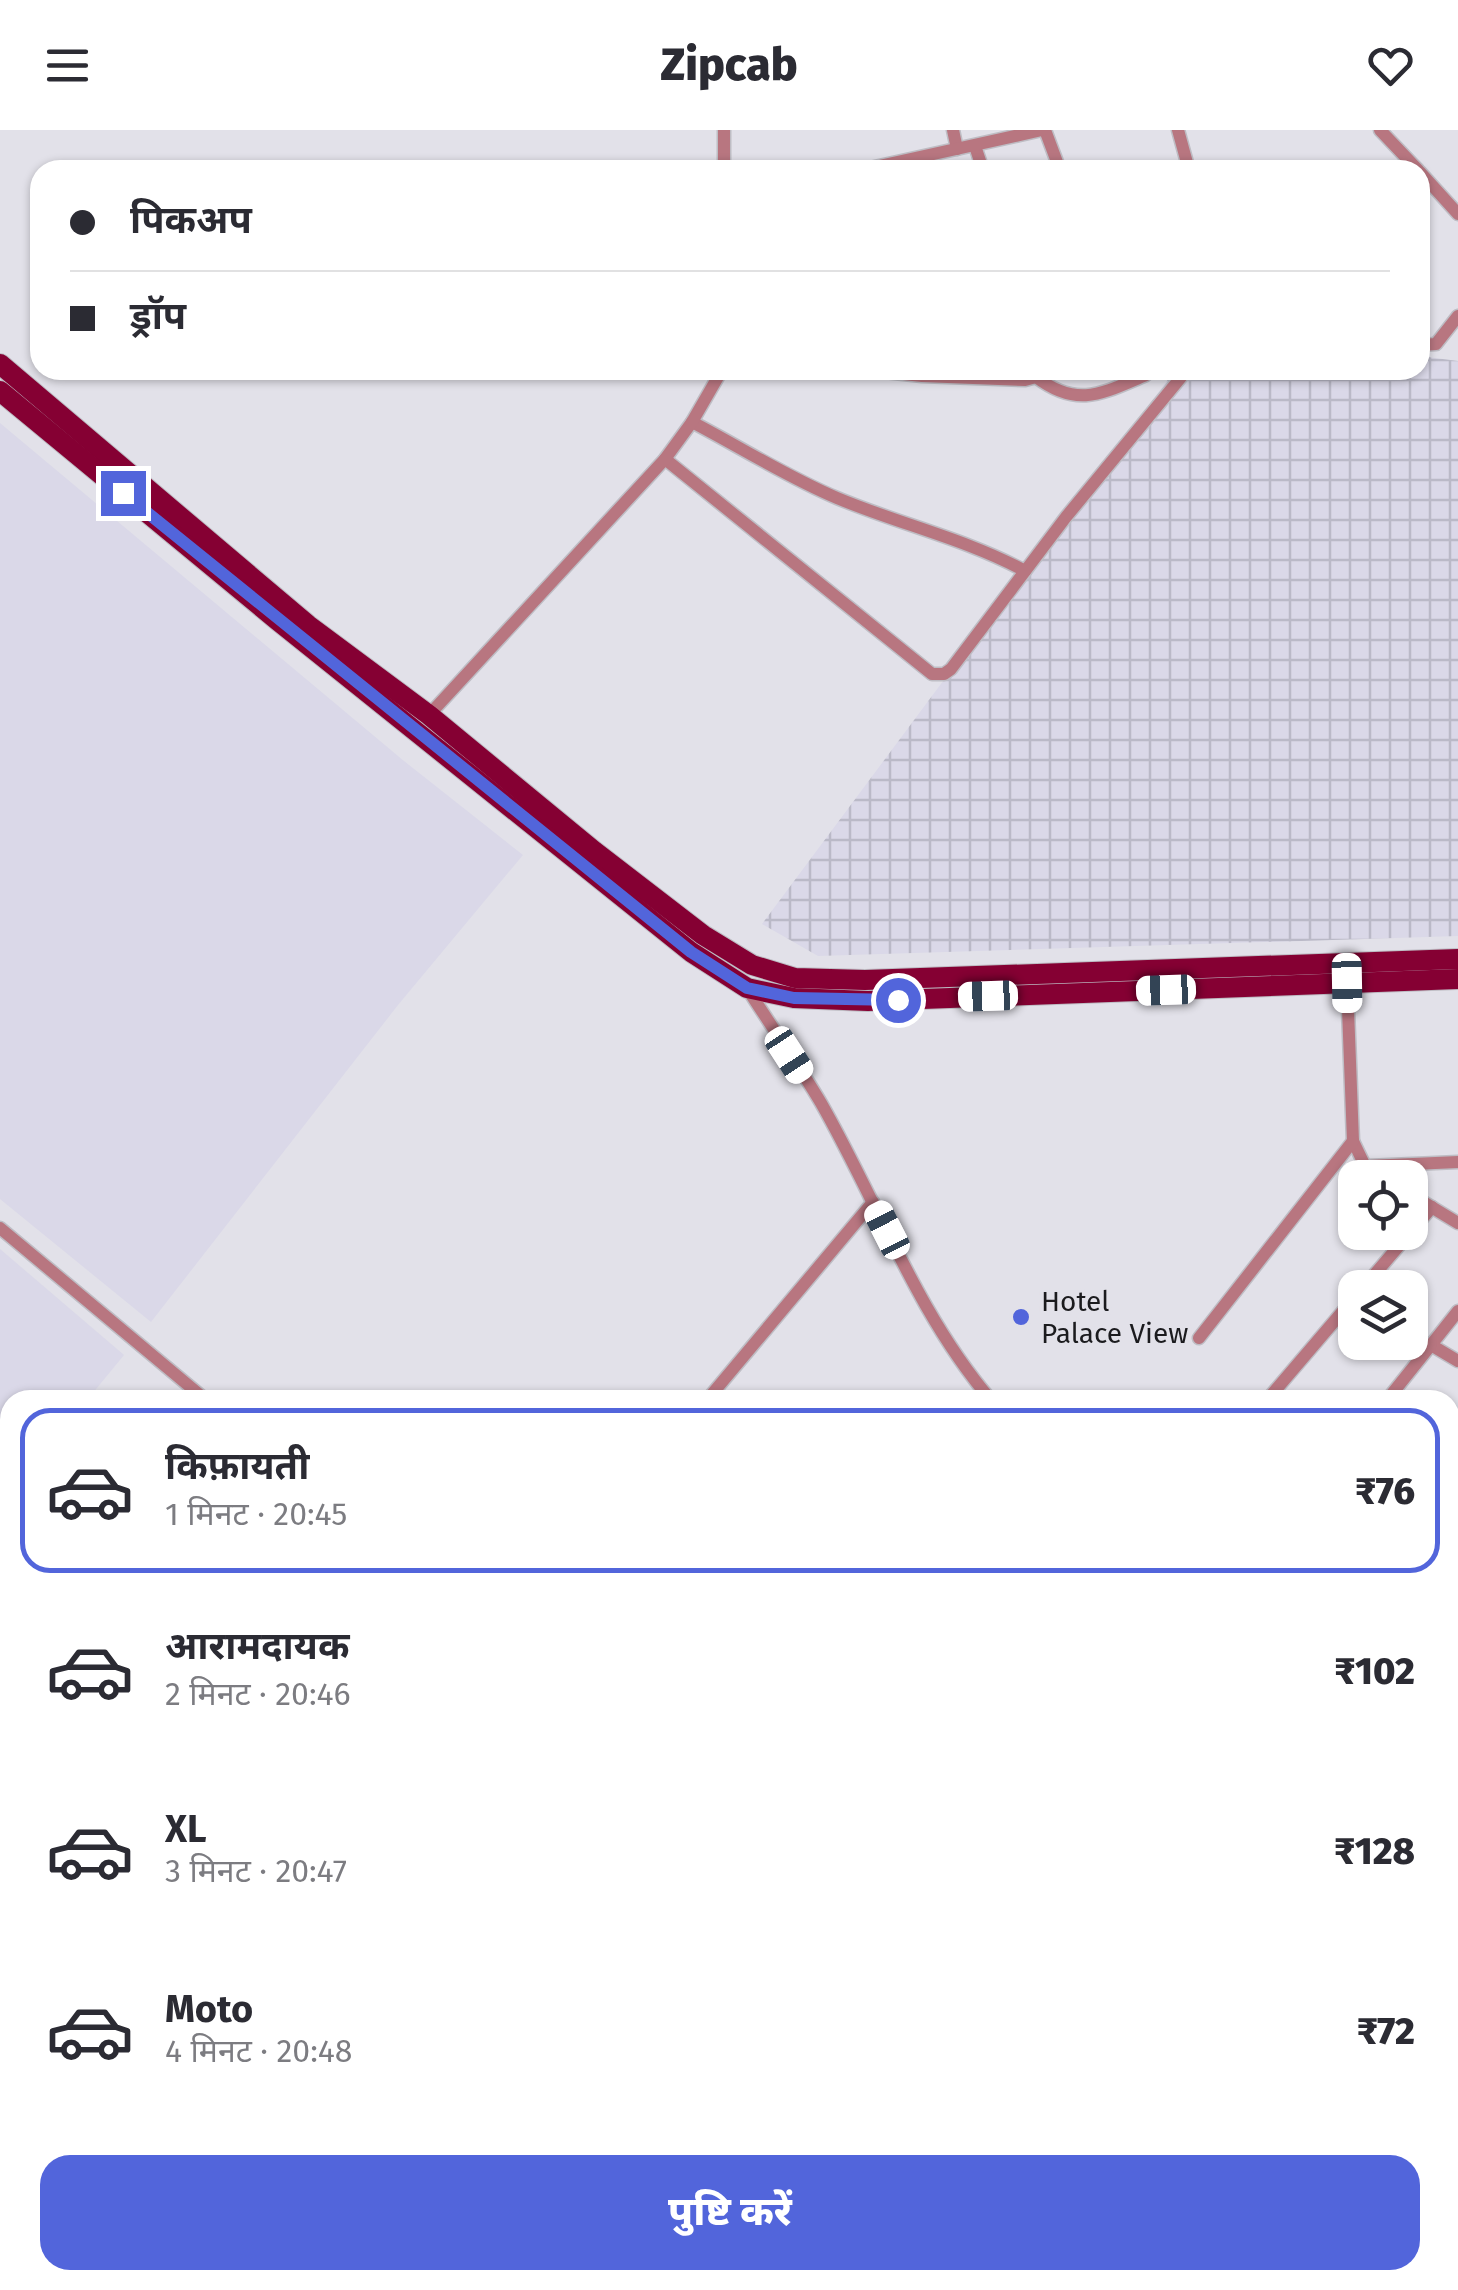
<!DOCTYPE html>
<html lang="hi">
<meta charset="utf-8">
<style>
:root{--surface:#fff;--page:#f7f7f7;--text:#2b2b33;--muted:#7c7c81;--line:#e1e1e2;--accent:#5265db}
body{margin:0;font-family:"Fira Sans","Noto Sans Devanagari",sans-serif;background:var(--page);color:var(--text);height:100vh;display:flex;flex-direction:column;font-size:38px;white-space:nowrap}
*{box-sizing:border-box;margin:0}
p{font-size:32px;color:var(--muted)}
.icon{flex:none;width:55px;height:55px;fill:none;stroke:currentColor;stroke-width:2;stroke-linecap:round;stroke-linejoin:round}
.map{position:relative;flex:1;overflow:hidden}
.side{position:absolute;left:0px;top:1260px;width:1460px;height:900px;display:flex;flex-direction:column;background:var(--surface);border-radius:30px 30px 0 0;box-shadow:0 2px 8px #0004}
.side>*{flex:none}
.guide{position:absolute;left:30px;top:30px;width:1400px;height:220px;border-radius:30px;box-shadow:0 2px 8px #0004;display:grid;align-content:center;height:220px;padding:0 40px;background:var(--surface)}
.controls{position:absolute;left:1338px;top:1030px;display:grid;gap:20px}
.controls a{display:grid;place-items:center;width:90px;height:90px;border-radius:20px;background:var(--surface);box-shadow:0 2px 8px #0004;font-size:50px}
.end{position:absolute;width:45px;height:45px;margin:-22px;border:12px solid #5265db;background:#fff;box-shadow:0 0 0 5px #fff}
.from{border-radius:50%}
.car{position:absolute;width:30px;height:60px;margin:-30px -15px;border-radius:12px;box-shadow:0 0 8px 2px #0007;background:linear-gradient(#fff 24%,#345 0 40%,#fff 0 76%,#345 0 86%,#fff 0)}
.guide b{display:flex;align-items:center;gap:35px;height:95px;font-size:38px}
.guide b+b{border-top:2px solid var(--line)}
.guide i{width:25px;height:25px;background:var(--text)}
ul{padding:18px 0 0;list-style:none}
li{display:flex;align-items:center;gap:30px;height:165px;margin:0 20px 15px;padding:0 20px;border:5px solid transparent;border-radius:30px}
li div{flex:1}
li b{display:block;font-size:38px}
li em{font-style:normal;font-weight:800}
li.selected{border-color:var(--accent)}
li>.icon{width:90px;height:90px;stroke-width:1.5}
.cta{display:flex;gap:20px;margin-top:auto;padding:20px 40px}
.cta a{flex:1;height:115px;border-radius:30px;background:var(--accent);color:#fff;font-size:40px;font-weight:800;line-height:115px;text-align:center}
header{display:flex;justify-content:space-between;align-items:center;height:130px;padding:0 40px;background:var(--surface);font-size:45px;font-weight:800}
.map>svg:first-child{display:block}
</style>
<header><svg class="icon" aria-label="menu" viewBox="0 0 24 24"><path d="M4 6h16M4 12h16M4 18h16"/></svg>Zipcab<svg class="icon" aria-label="heart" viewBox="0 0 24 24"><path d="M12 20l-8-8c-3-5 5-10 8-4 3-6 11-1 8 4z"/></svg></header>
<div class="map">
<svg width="1458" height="2160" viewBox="0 0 1458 2160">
<defs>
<pattern id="industrial-grid" width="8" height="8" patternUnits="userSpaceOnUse" patternTransform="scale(2.5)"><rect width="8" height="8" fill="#dad8e8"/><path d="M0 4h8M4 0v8" fill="none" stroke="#bab9c7"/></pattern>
</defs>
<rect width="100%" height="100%" fill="#e2e1e9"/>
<!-- built -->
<g fill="#dad8e8">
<path d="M 0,293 L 404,631 L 523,725 L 398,875 L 151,1192 L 0,1069 Z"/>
<path d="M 0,1119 L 124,1225 L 87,1270 L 10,1270 L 10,1362 L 0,1374 Z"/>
</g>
<!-- industrial -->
<path fill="url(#industrial-grid)" d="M 1420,226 L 1458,231 L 1458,806 L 818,826 L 762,794 L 1175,240 L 1420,240 Z"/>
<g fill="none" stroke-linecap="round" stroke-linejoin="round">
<defs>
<g id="minor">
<path d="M 724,0 L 724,40"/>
<path d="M 953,0 L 957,19"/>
<path d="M 1045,0 L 1060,40"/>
<path d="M 1178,0 L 1189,40"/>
<path d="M 1380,0 L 1418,40"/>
<path d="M 975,16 L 983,40"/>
<path d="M 861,40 L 1042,0"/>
<path d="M 1420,42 L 1458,84"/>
<path d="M 1420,215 L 1436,214 L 1458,186"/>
<path d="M 866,240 L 922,246 L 1025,250 L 1036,247 L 1041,240"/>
<path d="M 1036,247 C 1078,279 1103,263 1146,245"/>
<path d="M 692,292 C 740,317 787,347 837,368 C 899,394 966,409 1025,441"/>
<path d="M 665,329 L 932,544 L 944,544 L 951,539 L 1066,387 L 1187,240"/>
<path d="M 429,585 L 665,329 L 692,292 L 722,240"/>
<path d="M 1347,853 L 1353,1011 L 1365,1036 L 1384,1048"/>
<path d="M 747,858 C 771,896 798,934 821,973 C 877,1071 917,1184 991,1270"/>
<path d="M 1368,1036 L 1458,1032"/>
<path d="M 1410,1064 L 1458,1093"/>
<path d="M 0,1098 L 206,1270"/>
<path d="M 1363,1158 L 1432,1077"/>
<path d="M 1458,1181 L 1431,1215 L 1458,1231"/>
<path d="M 1199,1208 L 1353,1011"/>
<path d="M 707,1270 L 873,1072"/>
<path d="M 1267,1270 L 1355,1167"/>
<path d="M 1387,1270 L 1431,1215"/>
<path d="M 1450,1718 L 1458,1725"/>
<path d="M 0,2117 L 10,2115"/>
<path d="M 167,2150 L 179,2160"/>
<path d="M 113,2160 L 121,2150"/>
<path d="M 1051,2160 L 1061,2150"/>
</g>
<g id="primary">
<path d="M 0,234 L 308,495 L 429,585 L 594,721 L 703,805 L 752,835 L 795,848 L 865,850 L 1458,829"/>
<path d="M 0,261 L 277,490 L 691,822 L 747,858 L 794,868 L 868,871 L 1458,849"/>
</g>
</defs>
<!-- minor casing -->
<use href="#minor" stroke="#bebdc4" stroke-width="15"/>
<!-- primary casing -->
<use href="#primary" stroke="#bebdc4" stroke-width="22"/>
<!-- minor -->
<use href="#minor" stroke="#b87680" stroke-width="12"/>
<!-- primary -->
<use href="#primary" stroke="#850033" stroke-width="20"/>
</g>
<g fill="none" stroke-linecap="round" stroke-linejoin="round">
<!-- route -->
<path stroke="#5265db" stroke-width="12" d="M 123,363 L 691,822 L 747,858 L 794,868 L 898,870"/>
</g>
<!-- markers -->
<circle fill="#5265db" stroke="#e2e1e9" stroke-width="4" cx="1021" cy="1187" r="10"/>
<g text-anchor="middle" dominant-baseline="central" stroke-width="8" stroke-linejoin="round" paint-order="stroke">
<!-- poi labels -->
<g font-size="28" fill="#1b1b1e" stroke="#e2e1e9" text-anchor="start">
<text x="1041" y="1171">Hotel<tspan x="1041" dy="32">Palace View</tspan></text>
</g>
</g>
</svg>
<div class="controls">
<a><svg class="icon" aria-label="locate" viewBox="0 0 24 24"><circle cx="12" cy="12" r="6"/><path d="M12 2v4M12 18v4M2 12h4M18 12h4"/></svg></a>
<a><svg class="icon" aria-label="layers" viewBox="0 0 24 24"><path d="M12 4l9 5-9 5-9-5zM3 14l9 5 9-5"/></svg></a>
</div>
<i class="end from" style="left:898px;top:870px"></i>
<i class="end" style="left:123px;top:363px"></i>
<i class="car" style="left:1347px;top:853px;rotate:179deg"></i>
<i class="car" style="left:1166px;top:860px;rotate:268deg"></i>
<i class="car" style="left:988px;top:866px;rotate:268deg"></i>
<i class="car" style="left:789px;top:925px;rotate:147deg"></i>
<i class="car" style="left:887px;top:1100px;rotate:333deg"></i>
<div class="guide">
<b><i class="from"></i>पिकअप</b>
<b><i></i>ड्रॉप</b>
</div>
<section class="side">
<ul>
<li class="selected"><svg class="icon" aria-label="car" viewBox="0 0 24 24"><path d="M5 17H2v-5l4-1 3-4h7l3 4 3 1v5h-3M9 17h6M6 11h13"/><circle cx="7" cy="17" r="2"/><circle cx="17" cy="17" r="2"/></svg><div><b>किफ़ायती</b><p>1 मिनट · 20:45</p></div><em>₹76</em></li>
<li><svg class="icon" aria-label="car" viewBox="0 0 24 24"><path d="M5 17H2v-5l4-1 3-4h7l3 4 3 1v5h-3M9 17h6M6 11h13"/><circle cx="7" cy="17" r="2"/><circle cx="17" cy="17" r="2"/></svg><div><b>आरामदायक</b><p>2 मिनट · 20:46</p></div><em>₹102</em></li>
<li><svg class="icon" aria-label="car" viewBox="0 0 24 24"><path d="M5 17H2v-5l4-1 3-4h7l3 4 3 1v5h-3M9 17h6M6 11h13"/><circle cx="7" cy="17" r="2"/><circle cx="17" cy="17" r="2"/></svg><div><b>XL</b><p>3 मिनट · 20:47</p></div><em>₹128</em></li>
<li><svg class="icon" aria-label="car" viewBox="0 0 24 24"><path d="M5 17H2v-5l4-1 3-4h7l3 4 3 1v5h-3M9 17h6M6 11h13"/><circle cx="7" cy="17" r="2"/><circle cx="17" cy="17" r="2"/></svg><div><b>Moto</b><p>4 मिनट · 20:48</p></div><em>₹72</em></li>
</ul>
<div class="cta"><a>पुष्टि करें</a></div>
</section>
</div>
